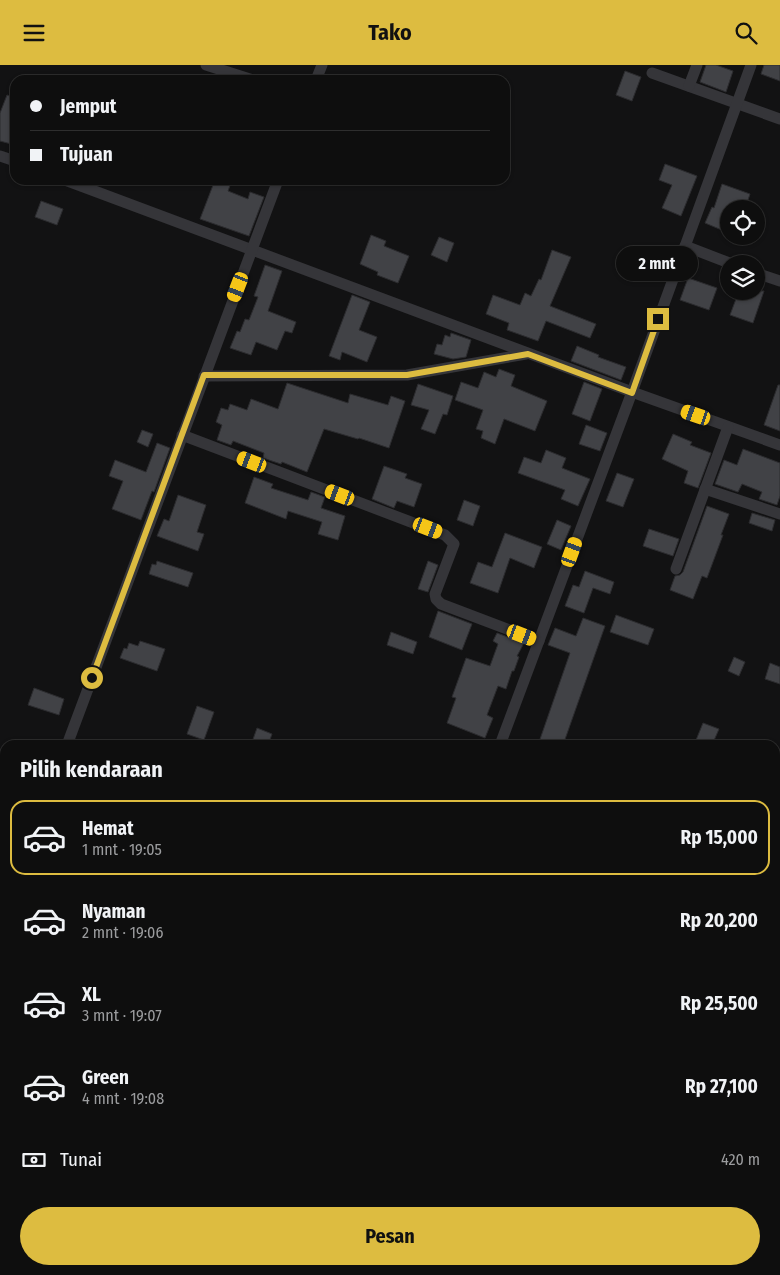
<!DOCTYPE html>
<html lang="id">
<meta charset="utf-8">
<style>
:root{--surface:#0e0e0e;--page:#1c1c1c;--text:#f1f3f6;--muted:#9b9c9e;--line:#2e2e2e;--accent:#ddbc40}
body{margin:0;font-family:"Fira Sans Condensed",sans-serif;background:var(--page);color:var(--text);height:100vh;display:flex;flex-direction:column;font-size:19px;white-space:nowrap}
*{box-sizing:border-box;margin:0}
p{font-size:16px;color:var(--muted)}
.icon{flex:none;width:28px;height:28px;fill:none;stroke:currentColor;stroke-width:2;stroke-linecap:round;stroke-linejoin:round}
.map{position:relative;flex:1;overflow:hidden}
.sheet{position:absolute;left:0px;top:675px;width:780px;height:535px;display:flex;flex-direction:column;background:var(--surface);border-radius:15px 15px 0 0;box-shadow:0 1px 4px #0004,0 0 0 1px var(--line)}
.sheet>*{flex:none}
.banner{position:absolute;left:10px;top:10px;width:500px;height:110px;border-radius:15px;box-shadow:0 1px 4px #0004,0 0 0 1px var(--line);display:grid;align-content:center;height:110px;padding:0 20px;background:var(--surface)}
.controls{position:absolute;left:720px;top:135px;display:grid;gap:10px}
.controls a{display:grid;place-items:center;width:45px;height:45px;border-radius:50%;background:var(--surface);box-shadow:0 1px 4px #0004,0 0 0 1px var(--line);font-size:25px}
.end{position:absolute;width:22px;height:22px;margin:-11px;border:6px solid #ddbc40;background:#111;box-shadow:0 0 0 2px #111}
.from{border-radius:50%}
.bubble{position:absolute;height:35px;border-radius:18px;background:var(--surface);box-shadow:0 1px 4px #0004,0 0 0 1px var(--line);font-size:16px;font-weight:700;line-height:35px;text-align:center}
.car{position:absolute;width:15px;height:30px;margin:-15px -8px;border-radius:6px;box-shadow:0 0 4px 1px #0007;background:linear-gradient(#f5c518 24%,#345 0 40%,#f5c518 0 76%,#345 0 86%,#f5c518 0)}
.banner b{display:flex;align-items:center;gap:18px;height:48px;font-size:19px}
.banner b+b{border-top:1px solid var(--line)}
.banner i{width:12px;height:12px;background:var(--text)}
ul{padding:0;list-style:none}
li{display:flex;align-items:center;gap:15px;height:75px;margin:0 10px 8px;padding:0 10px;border:2px solid transparent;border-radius:15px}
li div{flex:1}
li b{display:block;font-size:19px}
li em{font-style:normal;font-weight:700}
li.current{border-color:var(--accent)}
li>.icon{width:45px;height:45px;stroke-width:1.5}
h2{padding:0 20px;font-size:22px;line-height:60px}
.pay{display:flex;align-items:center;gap:12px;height:55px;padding:0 20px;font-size:19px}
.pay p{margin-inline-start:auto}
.primary-button{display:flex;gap:10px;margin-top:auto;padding:10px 20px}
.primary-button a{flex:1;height:58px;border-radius:30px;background:var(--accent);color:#111;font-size:20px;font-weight:700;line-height:58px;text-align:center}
header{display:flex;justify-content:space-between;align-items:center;height:65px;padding:0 20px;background:var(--accent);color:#111;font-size:22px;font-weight:700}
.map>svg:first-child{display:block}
</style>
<header><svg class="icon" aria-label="menu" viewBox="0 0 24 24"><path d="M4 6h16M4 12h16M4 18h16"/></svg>Tako<svg class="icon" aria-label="search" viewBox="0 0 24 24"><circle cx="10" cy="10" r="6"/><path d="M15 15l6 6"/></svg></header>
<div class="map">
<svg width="780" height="1210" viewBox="0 0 780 1210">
<rect width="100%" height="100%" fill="#121213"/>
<!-- building -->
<g fill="#414246" stroke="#2c2c2f">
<path d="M 706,0 L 716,0 L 733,6 L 726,27 L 700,17 Z"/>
<path d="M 764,0 L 780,0 L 780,16 L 761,9 Z"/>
<path d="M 625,6 L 641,12 L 632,36 L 616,30 Z"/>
<path d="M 7,30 L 15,33 L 15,80 L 0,76 L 0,48 Z"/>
<path d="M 665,99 L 697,111 L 681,151 L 662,143 L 672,120 L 659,115 Z"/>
<path d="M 215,115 L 232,115 L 228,126 L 248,134 L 250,127 L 264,132 L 249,171 L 200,154 Z"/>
<path d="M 722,119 L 750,129 L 745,144 L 729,144 L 729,168 L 705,158 L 712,142 L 714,143 Z"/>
<path d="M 41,136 L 63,144 L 57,160 L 35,152 Z"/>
<path d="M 371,170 L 386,176 L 384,181 L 409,191 L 398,218 L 377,210 L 378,207 L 360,199 Z"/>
<path d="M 439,172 L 454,178 L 447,197 L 431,190 Z"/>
<path d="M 552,185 L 571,192 L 550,241 L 596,259 L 590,273 L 546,256 L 538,276 L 507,265 L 509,258 L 486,249 L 493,230 L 520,240 L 525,228 L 531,231 L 539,214 L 541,215 Z"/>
<path d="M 265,200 L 282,206 L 268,246 L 296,257 L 292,268 L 285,266 L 277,285 L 256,277 L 251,290 L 230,283 L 237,266 L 240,267 L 245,254 L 249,255 L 258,232 L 254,231 Z"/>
<path d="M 688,213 L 717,223 L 709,245 L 680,235 Z"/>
<path d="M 739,226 L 764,226 L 753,258 L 730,250 Z"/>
<path d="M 352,230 L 370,237 L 359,265 L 377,272 L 367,297 L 342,287 L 340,295 L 329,291 Z"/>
<path d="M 451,268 L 471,275 L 466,292 L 453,294 L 434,289 L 437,279 L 442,280 L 445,270 L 450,272 Z"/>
<path d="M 577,281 L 599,290 L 598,292 L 626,302 L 621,315 L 571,296 Z"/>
<path d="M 499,304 L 515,310 L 511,321 L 547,336 L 535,366 L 504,354 L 495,379 L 481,373 L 483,366 L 476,364 L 483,345 L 455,335 L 461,317 L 478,323 L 484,307 L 496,312 Z"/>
<path d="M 584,317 L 602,324 L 590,356 L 572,349 Z"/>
<path d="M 287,318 L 348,338 L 350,329 L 388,340 L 391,331 L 405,336 L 389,383 L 359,373 L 358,374 L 324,364 L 307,407 L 282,397 L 281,399 L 263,393 L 264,388 L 233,376 L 231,380 L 217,375 L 222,360 L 216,357 L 221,343 L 228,345 L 230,339 L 247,345 L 251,334 L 278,344 Z"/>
<path d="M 418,319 L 453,331 L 447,350 L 443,349 L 435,369 L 421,364 L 429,345 L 411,340 Z"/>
<path d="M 778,320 L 780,320 L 780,366 L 764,360 Z"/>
<path d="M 586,360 L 607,368 L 600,386 L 579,379 Z"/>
<path d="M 142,365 L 153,369 L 148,382 L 137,377 Z"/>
<path d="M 673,369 L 692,377 L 690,380 L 711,388 L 698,423 L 684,418 L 688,406 L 662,394 Z"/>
<path d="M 157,378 L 170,383 L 154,427 L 152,426 L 141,455 L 112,444 L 123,416 L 109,411 L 115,395 L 146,407 Z"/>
<path d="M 743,384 L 780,398 L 780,431 L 777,440 L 759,434 L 762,427 L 742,419 L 738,427 L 715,419 L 724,395 L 737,400 Z"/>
<path d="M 546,385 L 566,393 L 562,403 L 590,414 L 578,441 L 561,434 L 565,425 L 518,408 L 524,392 L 541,398 Z"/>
<path d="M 384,401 L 407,409 L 405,413 L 422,419 L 414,442 L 397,436 L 394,443 L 372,434 Z"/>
<path d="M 617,408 L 634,414 L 623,442 L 606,436 Z"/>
<path d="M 254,412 L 273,419 L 271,423 L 308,435 L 311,427 L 325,432 L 321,443 L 345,451 L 338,475 L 318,469 L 322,457 L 288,446 L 286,454 L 245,438 Z"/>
<path d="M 178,430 L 206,440 L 197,467 L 204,469 L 198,486 L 157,471 L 164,454 L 169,456 Z"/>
<path d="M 464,435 L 480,441 L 473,461 L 457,455 Z"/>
<path d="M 707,441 L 729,449 L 721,470 L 723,470 L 707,513 L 702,511 L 693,534 L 670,525 L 675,511 L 680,510 L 683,507 Z"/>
<path d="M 752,448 L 775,455 L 772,466 L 749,458 Z"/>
<path d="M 557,455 L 571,461 L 561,485 L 547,479 Z"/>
<path d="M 649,464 L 679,474 L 673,491 L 643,481 Z"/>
<path d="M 505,468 L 542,482 L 534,503 L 510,493 L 498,528 L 470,518 L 478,497 L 492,502 Z"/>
<path d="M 157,496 L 193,508 L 188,522 L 149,509 L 152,499 L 156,500 Z"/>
<path d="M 428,496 L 438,500 L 428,527 L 418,524 Z"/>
<path d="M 585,506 L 614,517 L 610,529 L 593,523 L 584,548 L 565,541 L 573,520 L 579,522 Z"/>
<path d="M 438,546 L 472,559 L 462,585 L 429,572 Z"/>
<path d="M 616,550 L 654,564 L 648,580 L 610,567 Z"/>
<path d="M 583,553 L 605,561 L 563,680 L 538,680 L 570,588 L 548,580 L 555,563 L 576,571 Z"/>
<path d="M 391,567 L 417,577 L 413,589 L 387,580 Z"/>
<path d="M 497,568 L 524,578 L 517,591 L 519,592 L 514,606 L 512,606 L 506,624 L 498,621 L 487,650 L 493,653 L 485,673 L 447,658 L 456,633 L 452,632 L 466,593 L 490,601 L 498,579 L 493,576 Z"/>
<path d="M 140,576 L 165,584 L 157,606 L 120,593 L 124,583 L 127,584 L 129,578 L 138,581 Z"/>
<path d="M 734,592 L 745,597 L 739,611 L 728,606 Z"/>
<path d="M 770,598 L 780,602 L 780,619 L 765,614 Z"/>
<path d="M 34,623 L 64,634 L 59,650 L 28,640 Z"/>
<path d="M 197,641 L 214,647 L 204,675 L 187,669 Z"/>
<path d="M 703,658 L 719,664 L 712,680 L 694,680 Z"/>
<path d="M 257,663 L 272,669 L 268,680 L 251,680 Z"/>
</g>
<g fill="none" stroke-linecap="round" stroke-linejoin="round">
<!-- minor -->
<g stroke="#353539" stroke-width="11">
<path d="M 206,0 L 253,15"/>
<path d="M 652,8 L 780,54"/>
<path d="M 316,15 L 322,0"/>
<path d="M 689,21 L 697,0"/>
<path d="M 0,91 L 15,96"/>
<path d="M 65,115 L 632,327 L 780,380"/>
<path d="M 685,181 L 732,199"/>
<path d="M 756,208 L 780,216"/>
<path d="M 204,311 L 407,310 L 526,289"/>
<path d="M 182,370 L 445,470 L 454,479 L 435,529 L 436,534 L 441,539 L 539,576"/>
<path d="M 705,424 L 780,449"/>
<path d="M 676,504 L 728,362"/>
<path d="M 67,680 L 278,115"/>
<path d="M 500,680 L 632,327 L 751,0"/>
<path d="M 775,750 L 780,752"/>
<path d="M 0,857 L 5,844"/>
<path d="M 775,1095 L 780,1082"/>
<path d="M 0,1122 L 5,1108"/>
<path d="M 302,1210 L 303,1205"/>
<path d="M 634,1210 L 635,1205"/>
<path d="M 735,1210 L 736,1205"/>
</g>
<!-- tertiary -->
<g stroke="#353539" stroke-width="14">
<path d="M 0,953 L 5,955"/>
<path d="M 667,1205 L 680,1210"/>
</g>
</g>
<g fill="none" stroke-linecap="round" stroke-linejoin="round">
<!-- route -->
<path stroke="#ddbc40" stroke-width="6" d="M 92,613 L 204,310 L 407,310 L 528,289 L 632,328 L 658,254"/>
</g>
</svg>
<div class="controls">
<a><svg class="icon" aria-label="locate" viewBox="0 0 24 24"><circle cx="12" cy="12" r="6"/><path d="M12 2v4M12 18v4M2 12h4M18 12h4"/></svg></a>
<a><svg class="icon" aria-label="layers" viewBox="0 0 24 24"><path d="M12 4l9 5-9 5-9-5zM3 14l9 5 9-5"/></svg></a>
</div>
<i class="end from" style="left:92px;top:613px"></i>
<i class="end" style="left:658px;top:254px"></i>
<div class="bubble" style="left:616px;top:181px;width:82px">2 mnt</div>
<i class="car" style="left:238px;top:222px;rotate:201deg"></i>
<i class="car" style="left:696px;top:350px;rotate:289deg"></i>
<i class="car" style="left:252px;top:397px;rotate:291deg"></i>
<i class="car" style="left:340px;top:430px;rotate:291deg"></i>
<i class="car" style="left:428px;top:463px;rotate:111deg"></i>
<i class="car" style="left:572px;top:487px;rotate:20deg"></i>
<i class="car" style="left:522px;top:570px;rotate:111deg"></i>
<div class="banner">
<b><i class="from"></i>Jemput</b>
<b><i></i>Tujuan</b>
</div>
<section class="sheet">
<h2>Pilih kendaraan</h2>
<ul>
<li class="current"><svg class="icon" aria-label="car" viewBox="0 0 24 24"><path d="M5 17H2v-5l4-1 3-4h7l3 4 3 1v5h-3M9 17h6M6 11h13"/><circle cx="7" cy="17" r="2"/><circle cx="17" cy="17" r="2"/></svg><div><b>Hemat</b><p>1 mnt · 19:05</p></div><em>Rp 15,000</em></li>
<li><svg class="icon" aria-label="car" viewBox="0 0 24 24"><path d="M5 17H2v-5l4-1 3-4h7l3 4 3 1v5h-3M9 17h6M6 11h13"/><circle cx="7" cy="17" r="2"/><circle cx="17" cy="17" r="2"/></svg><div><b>Nyaman</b><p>2 mnt · 19:06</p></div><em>Rp 20,200</em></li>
<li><svg class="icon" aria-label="car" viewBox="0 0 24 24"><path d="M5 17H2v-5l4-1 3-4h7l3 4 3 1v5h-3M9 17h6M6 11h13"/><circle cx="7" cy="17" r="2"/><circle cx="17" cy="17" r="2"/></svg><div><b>XL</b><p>3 mnt · 19:07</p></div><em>Rp 25,500</em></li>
<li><svg class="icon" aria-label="car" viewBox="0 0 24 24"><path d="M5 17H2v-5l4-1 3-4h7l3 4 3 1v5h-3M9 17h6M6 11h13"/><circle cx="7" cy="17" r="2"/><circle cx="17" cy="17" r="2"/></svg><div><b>Green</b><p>4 mnt · 19:08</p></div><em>Rp 27,100</em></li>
</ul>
<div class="pay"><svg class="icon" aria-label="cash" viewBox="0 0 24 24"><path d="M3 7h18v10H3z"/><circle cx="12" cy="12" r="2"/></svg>Tunai<p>420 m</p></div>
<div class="primary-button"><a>Pesan</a></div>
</section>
</div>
